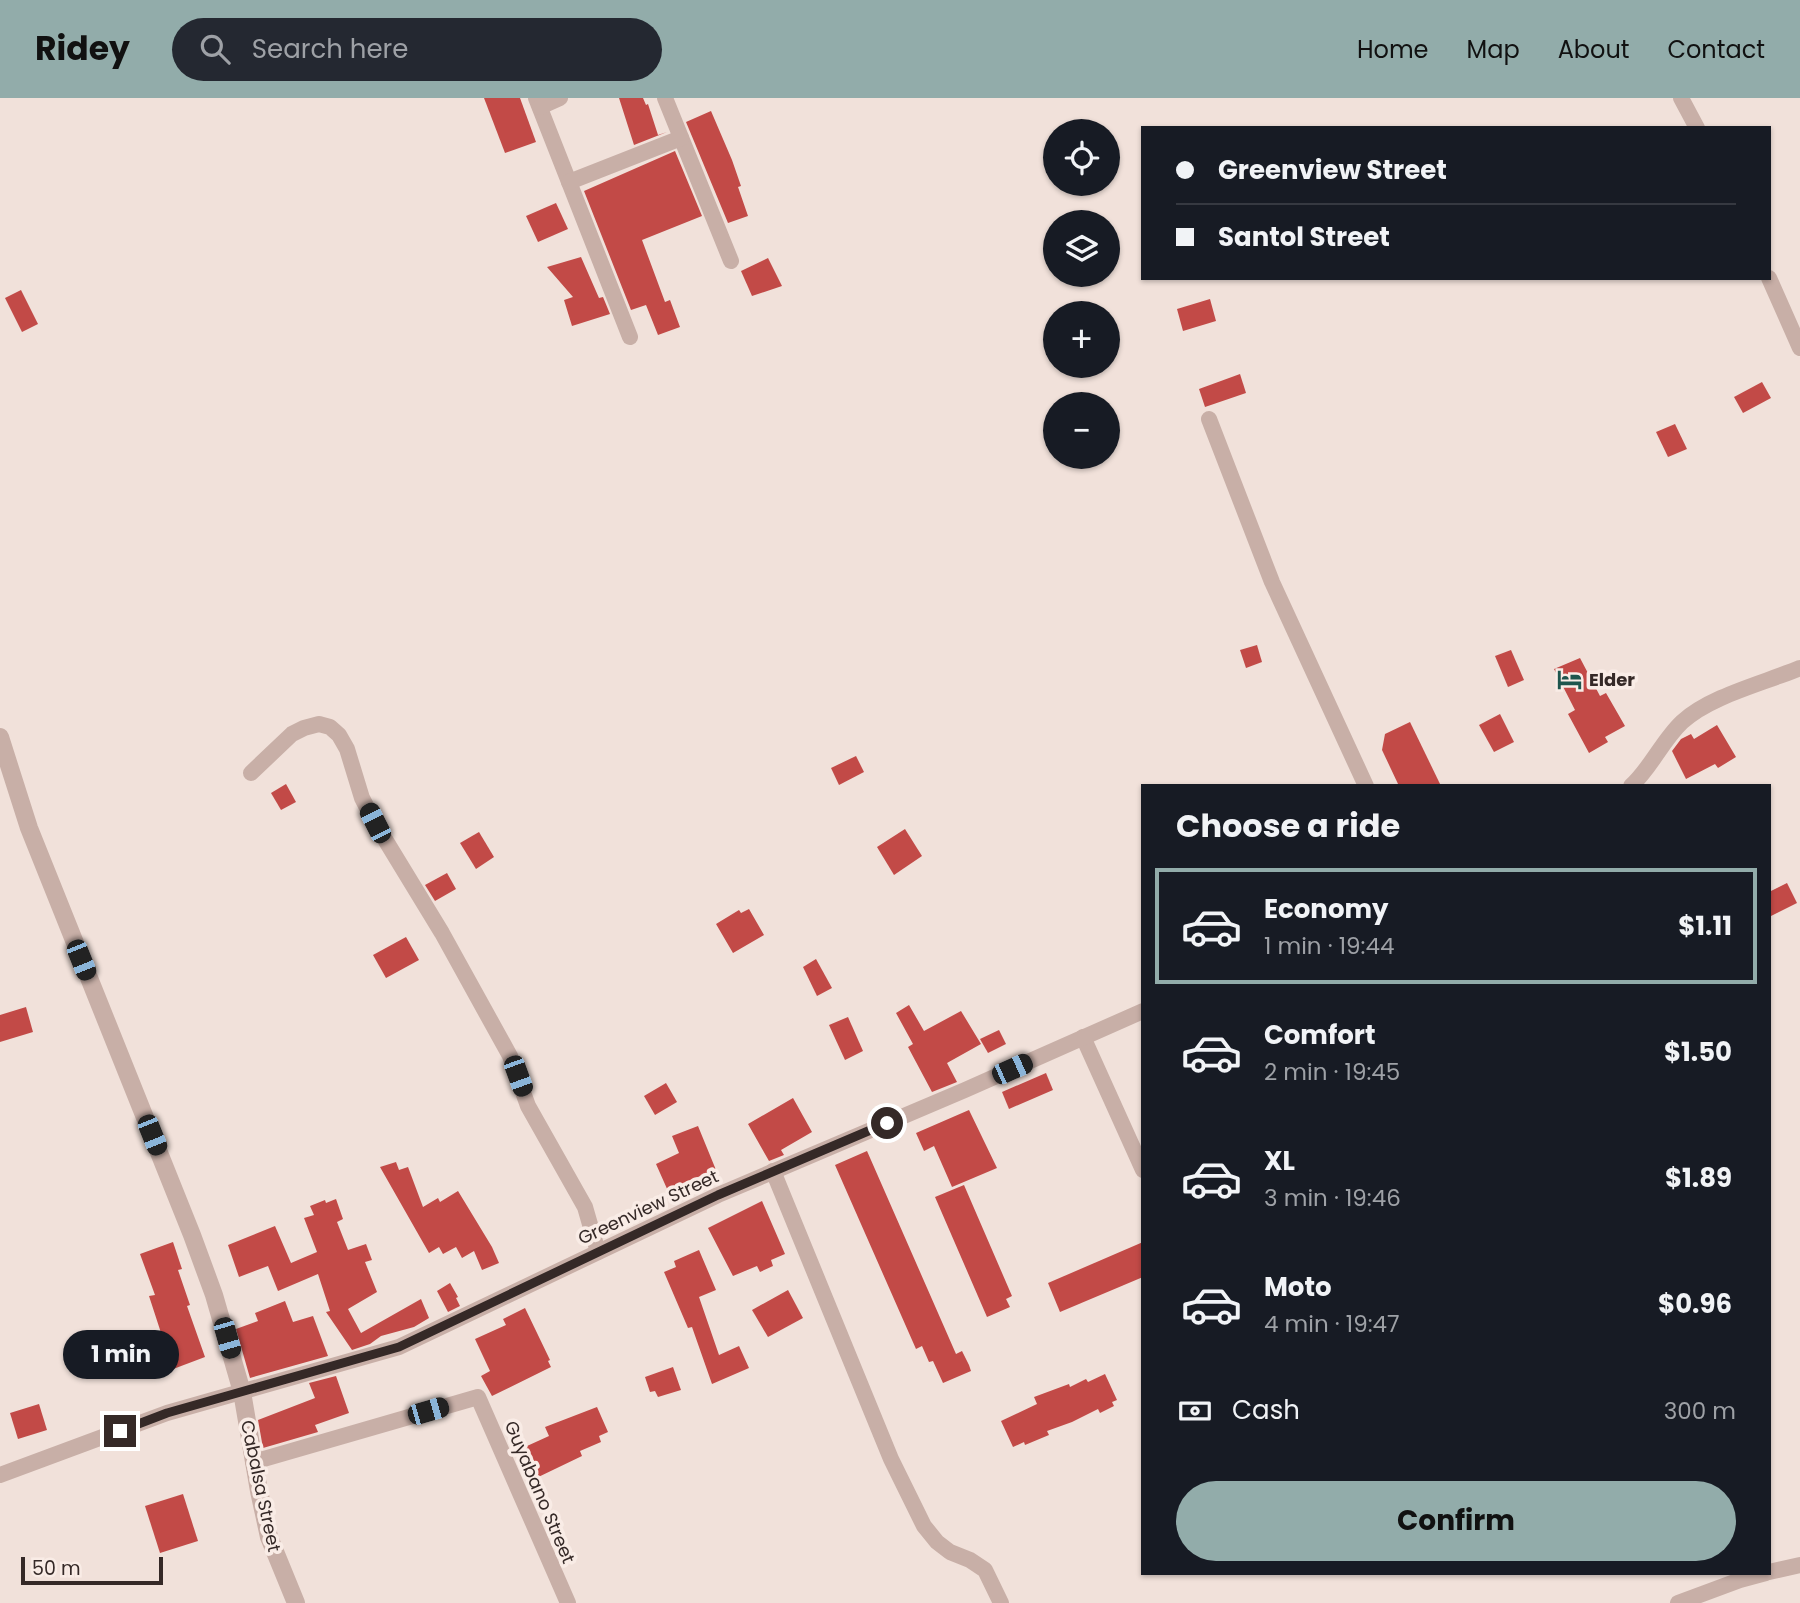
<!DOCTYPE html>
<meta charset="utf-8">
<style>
:root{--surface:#171b24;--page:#242831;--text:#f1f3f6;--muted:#9ea1a6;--line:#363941;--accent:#92acaa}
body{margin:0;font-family:Poppins,sans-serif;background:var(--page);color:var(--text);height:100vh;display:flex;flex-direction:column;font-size:26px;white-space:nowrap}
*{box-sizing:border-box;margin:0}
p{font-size:23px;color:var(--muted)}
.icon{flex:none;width:38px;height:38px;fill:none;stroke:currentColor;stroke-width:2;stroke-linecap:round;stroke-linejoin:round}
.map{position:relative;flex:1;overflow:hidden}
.side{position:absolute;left:1141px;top:686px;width:630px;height:791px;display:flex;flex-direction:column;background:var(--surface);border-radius:0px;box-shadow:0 2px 5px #0004}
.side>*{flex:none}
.top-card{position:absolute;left:1141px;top:28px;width:630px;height:154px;border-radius:0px;box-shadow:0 2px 5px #0004;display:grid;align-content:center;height:154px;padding:0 35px;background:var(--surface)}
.tools{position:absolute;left:1043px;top:21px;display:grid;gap:14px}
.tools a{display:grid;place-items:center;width:77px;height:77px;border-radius:50%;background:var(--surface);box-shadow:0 2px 5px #0004;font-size:35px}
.scale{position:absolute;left:21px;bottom:18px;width:142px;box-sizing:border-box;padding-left:7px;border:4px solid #352927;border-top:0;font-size:19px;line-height:24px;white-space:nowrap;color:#352927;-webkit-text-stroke:5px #f9ece6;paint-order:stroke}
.end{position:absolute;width:32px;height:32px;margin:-16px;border:9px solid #352927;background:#fff;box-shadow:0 0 0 4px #fff}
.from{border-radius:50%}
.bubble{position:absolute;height:49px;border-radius:24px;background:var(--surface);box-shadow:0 2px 5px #0004;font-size:23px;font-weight:700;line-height:49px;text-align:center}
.car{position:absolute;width:21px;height:42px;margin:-21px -10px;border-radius:9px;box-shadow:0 0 5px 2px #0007;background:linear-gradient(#222 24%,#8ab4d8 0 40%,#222 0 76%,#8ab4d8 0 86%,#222 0)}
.top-card b{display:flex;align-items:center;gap:24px;height:66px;font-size:26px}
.top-card b+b{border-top:2px solid var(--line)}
.top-card i{width:18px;height:18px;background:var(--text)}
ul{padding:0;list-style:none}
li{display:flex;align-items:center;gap:21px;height:116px;margin:0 14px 10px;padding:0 21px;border:4px solid transparent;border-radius:0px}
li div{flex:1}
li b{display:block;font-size:26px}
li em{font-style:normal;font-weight:700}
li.current{border-color:var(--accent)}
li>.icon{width:63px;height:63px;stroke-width:1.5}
h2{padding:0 35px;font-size:32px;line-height:84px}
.pay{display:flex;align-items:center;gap:18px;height:77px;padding:0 35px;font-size:26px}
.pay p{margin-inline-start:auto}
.button{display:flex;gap:14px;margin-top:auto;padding:14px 35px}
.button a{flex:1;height:80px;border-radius:42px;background:var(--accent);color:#111;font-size:28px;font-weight:700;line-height:80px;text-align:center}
header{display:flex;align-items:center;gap:42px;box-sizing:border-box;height:98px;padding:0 35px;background:var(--accent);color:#111}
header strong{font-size:33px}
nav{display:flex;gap:38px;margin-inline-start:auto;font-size:24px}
.search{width:490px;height:63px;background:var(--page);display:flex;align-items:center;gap:18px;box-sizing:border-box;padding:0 24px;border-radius:38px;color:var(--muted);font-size:26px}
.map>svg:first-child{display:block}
</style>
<header>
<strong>Ridey</strong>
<div class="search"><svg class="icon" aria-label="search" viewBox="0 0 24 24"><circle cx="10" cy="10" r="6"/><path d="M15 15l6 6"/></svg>Search here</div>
<nav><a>Home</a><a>Map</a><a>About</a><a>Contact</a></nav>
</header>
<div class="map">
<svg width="1800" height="1505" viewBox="0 0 1800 1505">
<rect width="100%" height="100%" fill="#f1e1da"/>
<!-- building -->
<g fill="#c24a47">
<path d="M 484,0 L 520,0 L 536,44 L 505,55 Z"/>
<path d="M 619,0 L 643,0 L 646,7 L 648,6 L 658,37 L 667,34 L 634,47 Z"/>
<path d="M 711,13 L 732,62 L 741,88 L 738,89 L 748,118 L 728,125 L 686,24 Z"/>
<path d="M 675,53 L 702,118 L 642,142 L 665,204 L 670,202 L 680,229 L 658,237 L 646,207 L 631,212 L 584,93 Z"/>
<path d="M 556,105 L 568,131 L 538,144 L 526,118 Z"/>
<path d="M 581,159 L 599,200 L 603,199 L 610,216 L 572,228 L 564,202 L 573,199 L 547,169 Z"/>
<path d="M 768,160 L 782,188 L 752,198 L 741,173 Z"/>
<path d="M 21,192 L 38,226 L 22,234 L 5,200 Z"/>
<path d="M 1210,201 L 1216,223 L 1183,233 L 1177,211 Z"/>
<path d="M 1240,276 L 1246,295 L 1205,309 L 1199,291 Z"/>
<path d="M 1762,284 L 1771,300 L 1743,315 L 1734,299 Z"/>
<path d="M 1675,326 L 1687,351 L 1668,359 L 1656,334 Z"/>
<path d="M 1257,547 L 1262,564 L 1246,570 L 1240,552 Z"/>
<path d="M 1511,552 L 1524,582 L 1508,589 L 1495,558 Z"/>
<path d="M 1580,560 L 1600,598 L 1606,595 L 1625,628 L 1605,639 L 1608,644 L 1589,655 L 1568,616 L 1575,612 L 1554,571 Z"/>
<path d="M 1500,616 L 1514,644 L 1494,654 L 1479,627 Z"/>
<path d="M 1410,624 L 1441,688 L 1399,688 L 1382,652 L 1385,636 Z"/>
<path d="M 1717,627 L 1736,659 L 1718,670 L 1715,666 L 1686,681 L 1672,653 L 1681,641 L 1691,636 L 1694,641 Z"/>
<path d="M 856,658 L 864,674 L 839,687 L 831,670 Z"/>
<path d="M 286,686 L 296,704 L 281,712 L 271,695 Z"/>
<path d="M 905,731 L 922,758 L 894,777 L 877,749 Z"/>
<path d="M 479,734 L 494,759 L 476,771 L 460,745 Z"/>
<path d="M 447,775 L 456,791 L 435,803 L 425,787 Z"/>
<path d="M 1787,785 L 1797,805 L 1769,819 L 1769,794 Z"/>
<path d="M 749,811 L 764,837 L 733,855 L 716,826 L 739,812 L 741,815 Z"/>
<path d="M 406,839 L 419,862 L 386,880 L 373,857 Z"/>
<path d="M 816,861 L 832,890 L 817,898 L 803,869 Z"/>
<path d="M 909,907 L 924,933 L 961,913 L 981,946 L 947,965 L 957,984 L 932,994 L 908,949 L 913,946 L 896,915 Z"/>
<path d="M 26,909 L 33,934 L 0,944 L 0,917 Z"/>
<path d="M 848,919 L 863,953 L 845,962 L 829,927 Z"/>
<path d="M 999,932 L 1006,946 L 988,955 L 980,941 Z"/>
<path d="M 1046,975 L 1053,992 L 1009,1011 L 1002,994 Z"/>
<path d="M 666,985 L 677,1004 L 655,1017 L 644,998 Z"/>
<path d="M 793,1000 L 812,1034 L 781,1052 L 784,1057 L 769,1063 L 748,1026 Z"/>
<path d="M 969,1012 L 997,1070 L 952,1089 L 934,1048 L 924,1053 L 916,1035 Z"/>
<path d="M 698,1028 L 716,1072 L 685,1084 L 687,1090 L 673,1097 L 670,1092 L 668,1093 L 656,1066 L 679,1055 L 672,1038 Z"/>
<path d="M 867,1053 L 956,1256 L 962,1253 L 969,1267 L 971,1273 L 943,1285 L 933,1263 L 929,1264 L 922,1248 L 916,1251 L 835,1067 Z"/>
<path d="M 396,1064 L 399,1072 L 408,1069 L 423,1109 L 438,1100 L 440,1104 L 458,1093 L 492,1149 L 499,1165 L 482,1172 L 474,1153 L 462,1160 L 456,1149 L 443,1156 L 439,1149 L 429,1155 L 380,1069 Z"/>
<path d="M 964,1087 L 1012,1198 L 1006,1201 L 1010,1209 L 987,1219 L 935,1099 Z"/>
<path d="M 336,1101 L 343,1121 L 337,1124 L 348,1152 L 366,1146 L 372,1162 L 365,1164 L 377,1194 L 348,1211 L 361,1235 L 421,1201 L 429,1220 L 414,1229 L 381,1238 L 370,1246 L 352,1252 L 326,1214 L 330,1213 L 318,1176 L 278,1193 L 268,1168 L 239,1179 L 228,1147 L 275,1128 L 291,1165 L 317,1154 L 304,1120 L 314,1117 L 310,1108 L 325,1102 L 326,1105 Z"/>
<path d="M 762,1103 L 785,1156 L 771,1162 L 773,1168 L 760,1174 L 757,1168 L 733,1178 L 708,1130 Z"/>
<path d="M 173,1144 L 182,1171 L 178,1172 L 190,1207 L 187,1208 L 205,1259 L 160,1276 L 149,1247 L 163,1241 L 149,1198 L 155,1197 L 140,1156 Z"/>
<path d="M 1143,1144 L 1143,1179 L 1060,1214 L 1048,1185 Z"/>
<path d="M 699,1152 L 716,1192 L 699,1199 L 719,1257 L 739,1248 L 749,1270 L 712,1286 L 692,1229 L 688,1230 L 664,1174 L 676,1169 L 674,1163 Z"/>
<path d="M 450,1185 L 458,1199 L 456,1200 L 460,1208 L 448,1214 L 437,1193 Z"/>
<path d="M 788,1192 L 803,1220 L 768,1239 L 752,1212 Z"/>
<path d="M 285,1203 L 293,1224 L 313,1218 L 328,1258 L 250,1280 L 236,1231 L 258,1223 L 255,1215 Z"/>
<path d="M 525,1210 L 550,1262 L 548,1263 L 551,1269 L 492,1298 L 481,1278 L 490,1273 L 475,1241 L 506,1227 L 503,1221 Z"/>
<path d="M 673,1269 L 681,1292 L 658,1299 L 655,1293 L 650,1294 L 645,1279 Z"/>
<path d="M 1105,1276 L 1117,1302 L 1112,1304 L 1114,1308 L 1100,1315 L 1098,1311 L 1072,1324 L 1047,1333 L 1049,1337 L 1025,1347 L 1024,1344 L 1013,1349 L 1001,1323 L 1037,1306 L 1034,1299 L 1069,1286 L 1070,1289 L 1086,1281 L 1088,1284 Z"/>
<path d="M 336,1278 L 349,1315 L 315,1327 L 318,1334 L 263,1350 L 258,1322 L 315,1300 L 309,1285 Z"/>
<path d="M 39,1306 L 47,1332 L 18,1341 L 10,1315 Z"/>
<path d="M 597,1309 L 608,1334 L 599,1338 L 601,1344 L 580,1353 L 582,1358 L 530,1383 L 516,1353 L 549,1338 L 545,1329 Z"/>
<path d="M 183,1396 L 198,1443 L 160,1455 L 145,1408 Z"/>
</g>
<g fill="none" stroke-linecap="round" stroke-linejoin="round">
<!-- minor -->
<g stroke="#c8afa7" stroke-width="16">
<path d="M 536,0 L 630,239"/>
<path d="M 665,0 L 731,163"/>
<path d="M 1681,0 L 1697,30"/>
<path d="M 540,9 L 560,0"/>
<path d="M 569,84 L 681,40"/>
<path d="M 1769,180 L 1800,250"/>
<path d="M 1209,321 L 1272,484 L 1366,688"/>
<path d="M 251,675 L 292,636 L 304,630 L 319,626 L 330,629 L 339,637 L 347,651 L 362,700 L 375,725 L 442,835 L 510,958 L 528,1008 L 585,1109 L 598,1154"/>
<path d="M 1631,688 C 1651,670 1662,643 1682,624 C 1710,598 1764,585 1800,570"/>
<path d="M 1083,939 L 1143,1072"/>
<path d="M 773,1073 L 891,1361 L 924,1428 L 937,1444 L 950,1454 L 970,1462 L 985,1472 L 1001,1505"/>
<path d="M 253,1364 L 478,1299 L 568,1505"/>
<path d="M 0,1377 L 167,1315 L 399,1249 L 718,1097 L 965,992 L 1143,913"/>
<path d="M 1769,1474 L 1800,1467"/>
<path d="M 1678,1505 L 1740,1482 L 1766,1475"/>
</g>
<!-- tertiary -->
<path stroke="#c8afa7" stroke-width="18" d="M 0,639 L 29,730 L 192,1137 L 214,1197 L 242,1294 L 259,1393 L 269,1439 L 296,1505"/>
</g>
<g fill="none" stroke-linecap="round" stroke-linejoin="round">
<!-- route -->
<path stroke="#352927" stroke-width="9" d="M 120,1333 L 167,1315 L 399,1249 L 718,1097 L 887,1025"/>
</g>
<!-- icons -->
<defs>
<symbol id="hotel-bare" viewBox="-9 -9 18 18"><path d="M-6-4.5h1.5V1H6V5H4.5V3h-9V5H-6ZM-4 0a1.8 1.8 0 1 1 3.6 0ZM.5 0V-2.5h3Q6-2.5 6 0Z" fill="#1e554d" stroke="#f9ece6" stroke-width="2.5" paint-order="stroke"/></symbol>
</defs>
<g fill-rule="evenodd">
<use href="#hotel-bare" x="1552" y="564" width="35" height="35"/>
</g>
<g text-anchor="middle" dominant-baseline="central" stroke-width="7" stroke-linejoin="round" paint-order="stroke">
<!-- poi labels -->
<g font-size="18" font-weight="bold" fill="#352927" stroke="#f9ece6" text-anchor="start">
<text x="1589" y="581">Elder</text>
</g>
<!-- street labels -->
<g font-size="18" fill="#352927" stroke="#f9ece6">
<text transform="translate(648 1109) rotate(-25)">Greenview Street</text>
<text transform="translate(261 1388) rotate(78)">Cabalsa Street</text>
<text transform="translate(540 1394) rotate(67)">Guyabano Street</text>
</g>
</g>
</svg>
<div class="tools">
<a><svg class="icon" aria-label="locate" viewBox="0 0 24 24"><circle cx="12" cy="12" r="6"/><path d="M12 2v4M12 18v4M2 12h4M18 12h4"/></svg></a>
<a><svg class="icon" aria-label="layers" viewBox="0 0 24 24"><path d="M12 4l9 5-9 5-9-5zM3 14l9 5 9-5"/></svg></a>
<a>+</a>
<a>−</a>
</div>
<div class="scale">50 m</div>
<i class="end from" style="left:887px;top:1025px"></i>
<i class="end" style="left:120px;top:1333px"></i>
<div class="bubble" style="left:63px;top:1232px;width:116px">1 min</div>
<i class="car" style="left:375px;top:725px;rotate:333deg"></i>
<i class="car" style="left:81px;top:862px;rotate:158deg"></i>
<i class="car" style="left:1012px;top:971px;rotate:66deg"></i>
<i class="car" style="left:518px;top:978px;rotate:160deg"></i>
<i class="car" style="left:152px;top:1037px;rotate:158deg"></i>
<i class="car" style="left:227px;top:1240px;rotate:164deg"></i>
<i class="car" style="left:428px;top:1313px;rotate:74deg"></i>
<div class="top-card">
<b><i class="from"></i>Greenview Street</b>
<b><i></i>Santol Street</b>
</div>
<section class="side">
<h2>Choose a ride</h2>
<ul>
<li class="current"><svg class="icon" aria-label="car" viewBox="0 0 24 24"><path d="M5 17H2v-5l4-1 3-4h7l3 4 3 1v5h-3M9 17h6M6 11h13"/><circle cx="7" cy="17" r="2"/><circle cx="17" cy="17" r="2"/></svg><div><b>Economy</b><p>1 min · 19:44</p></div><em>$1.11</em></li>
<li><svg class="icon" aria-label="car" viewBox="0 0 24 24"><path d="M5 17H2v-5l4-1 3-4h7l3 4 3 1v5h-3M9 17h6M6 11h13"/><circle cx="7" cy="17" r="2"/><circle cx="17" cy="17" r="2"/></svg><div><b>Comfort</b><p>2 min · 19:45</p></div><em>$1.50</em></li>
<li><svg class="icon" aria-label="car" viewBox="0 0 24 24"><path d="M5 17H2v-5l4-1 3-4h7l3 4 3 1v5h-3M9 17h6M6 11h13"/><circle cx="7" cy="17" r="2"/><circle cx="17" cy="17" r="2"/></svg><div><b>XL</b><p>3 min · 19:46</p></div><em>$1.89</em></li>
<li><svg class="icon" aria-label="car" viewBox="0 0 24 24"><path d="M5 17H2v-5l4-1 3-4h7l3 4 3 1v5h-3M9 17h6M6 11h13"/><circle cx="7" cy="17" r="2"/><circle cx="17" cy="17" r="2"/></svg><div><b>Moto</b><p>4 min · 19:47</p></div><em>$0.96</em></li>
</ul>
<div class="pay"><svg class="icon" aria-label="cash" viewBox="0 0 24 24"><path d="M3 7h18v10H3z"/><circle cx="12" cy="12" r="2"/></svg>Cash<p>300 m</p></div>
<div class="button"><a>Confirm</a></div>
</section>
</div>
